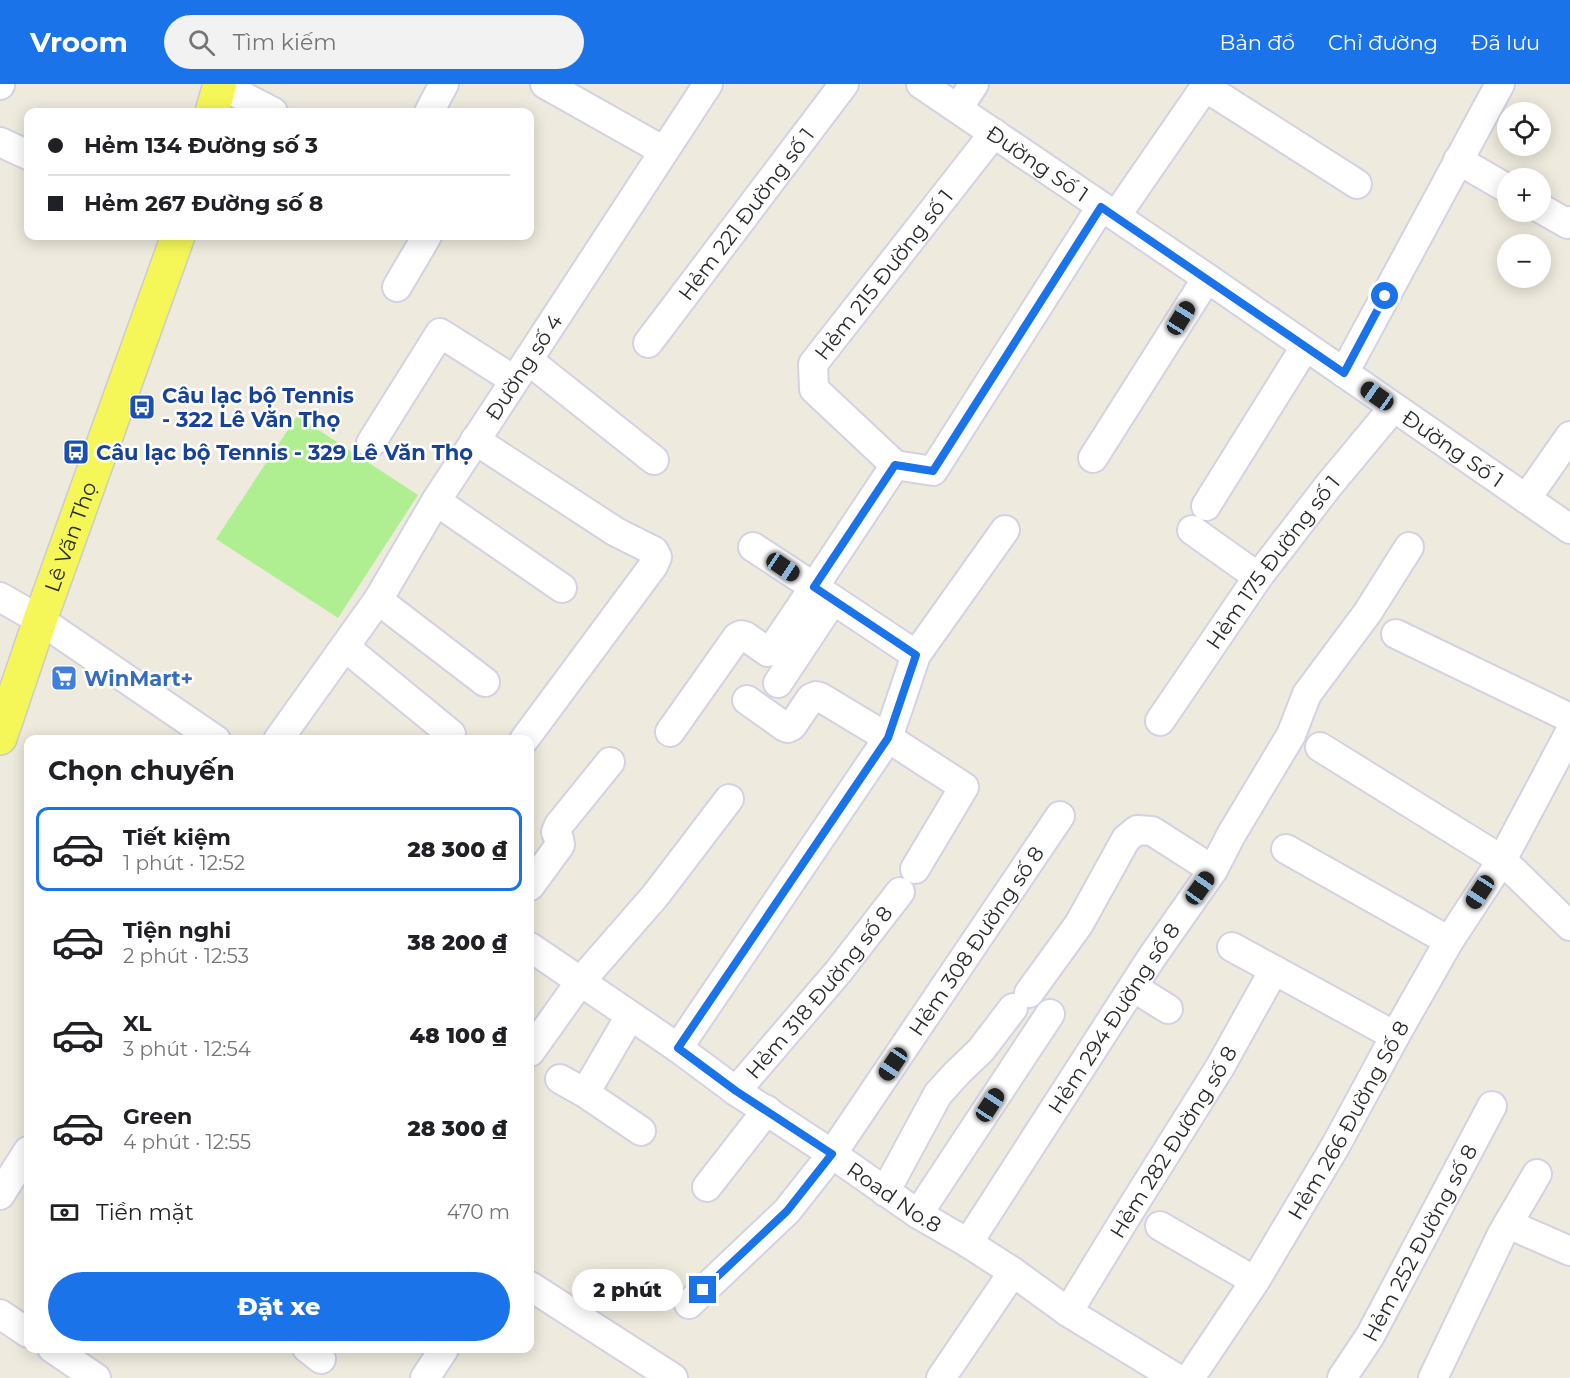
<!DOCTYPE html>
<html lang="vi">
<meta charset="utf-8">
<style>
:root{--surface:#fff;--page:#f2f2f2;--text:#202124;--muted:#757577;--line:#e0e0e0;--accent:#1a73e8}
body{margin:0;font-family:Montserrat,sans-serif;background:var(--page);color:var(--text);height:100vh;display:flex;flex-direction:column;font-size:22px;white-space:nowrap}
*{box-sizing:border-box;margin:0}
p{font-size:20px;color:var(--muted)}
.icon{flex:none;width:33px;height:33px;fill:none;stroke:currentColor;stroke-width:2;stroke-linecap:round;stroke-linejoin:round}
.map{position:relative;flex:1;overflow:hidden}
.sheet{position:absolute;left:24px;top:651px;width:510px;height:618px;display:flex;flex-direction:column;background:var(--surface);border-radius:12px;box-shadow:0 3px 15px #0003}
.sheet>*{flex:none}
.top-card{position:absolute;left:24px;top:24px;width:510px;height:132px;border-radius:12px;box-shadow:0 3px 15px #0003;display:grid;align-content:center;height:132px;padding:0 24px;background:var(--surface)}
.tools{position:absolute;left:1497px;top:18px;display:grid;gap:12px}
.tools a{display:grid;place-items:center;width:54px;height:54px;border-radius:50%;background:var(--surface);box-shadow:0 3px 15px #0003;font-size:30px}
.end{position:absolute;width:27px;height:27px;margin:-14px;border:8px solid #1a73e8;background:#fff;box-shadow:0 0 0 3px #fff}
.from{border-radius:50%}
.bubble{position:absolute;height:42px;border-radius:21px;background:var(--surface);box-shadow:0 3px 15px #0003;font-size:20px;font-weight:800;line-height:42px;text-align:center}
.car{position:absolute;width:18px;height:36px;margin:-18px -9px;border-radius:8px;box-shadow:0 0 4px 2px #0007;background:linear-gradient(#222 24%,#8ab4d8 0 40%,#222 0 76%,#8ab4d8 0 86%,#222 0)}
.top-card b{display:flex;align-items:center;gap:21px;height:57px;font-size:22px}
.top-card b+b{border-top:2px solid var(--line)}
.top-card i{width:15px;height:15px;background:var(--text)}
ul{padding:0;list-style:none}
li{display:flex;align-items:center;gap:18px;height:84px;margin:0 12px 9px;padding:0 12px;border:3px solid transparent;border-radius:12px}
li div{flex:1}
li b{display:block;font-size:22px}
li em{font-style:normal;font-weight:800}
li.on{border-color:var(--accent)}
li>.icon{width:54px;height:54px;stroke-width:1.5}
h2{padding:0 24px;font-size:27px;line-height:72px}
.pay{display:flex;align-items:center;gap:15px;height:66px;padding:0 24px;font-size:22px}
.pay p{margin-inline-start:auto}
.cta{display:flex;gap:12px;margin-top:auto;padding:12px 24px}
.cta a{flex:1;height:69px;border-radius:36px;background:var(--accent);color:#fff;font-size:24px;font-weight:800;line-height:69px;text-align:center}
header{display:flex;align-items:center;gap:36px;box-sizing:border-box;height:84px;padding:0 30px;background:var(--accent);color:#fff}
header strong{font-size:28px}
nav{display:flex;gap:33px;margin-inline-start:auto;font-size:21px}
.search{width:420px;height:54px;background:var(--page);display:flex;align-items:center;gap:15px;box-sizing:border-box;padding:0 21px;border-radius:33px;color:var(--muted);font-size:22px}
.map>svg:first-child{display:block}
</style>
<header>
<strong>Vroom</strong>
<div class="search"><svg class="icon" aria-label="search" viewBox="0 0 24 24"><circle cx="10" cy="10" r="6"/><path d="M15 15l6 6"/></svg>Tìm kiếm</div>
<nav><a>Bản đồ</a><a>Chỉ đường</a><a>Đã lưu</a></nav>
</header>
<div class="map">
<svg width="1570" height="1294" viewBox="0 0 1570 1294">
<rect width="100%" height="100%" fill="#eeeadd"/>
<!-- pitch -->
<path fill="#b0ee92" d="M 297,332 L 418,411 L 338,534 L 216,455 Z"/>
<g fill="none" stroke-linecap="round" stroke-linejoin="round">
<defs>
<g id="minor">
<path d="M 220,0 L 273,28"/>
<path d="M 545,0 L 664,67"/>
<path id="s1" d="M 921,0 L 1207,194 L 1570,445"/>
<path d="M 0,1 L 0,0"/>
<path d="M 1205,3 L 1357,100"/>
<path d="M 958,24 L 974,0"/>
<path d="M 429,28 L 444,0"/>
<path d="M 0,58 L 28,71"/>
<path d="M 1458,76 L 1508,105"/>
<path d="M 1540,124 L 1568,140 L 1570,137"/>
<path d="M 1116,132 L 1207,0"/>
<path d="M 397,203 L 427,152"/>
<path id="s2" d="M 648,259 L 844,0"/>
<path d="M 528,276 L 654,376"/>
<path d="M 1344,289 L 1500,0"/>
<path d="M 475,356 L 616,448 L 654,467 L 657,473 L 653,482 L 524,656"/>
<path d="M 371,359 L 440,249 L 514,296"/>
<path d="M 1093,374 L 1207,194"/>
<path id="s3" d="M 895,381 L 814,305 L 813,280 L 994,49"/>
<path d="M 1526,415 L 1570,352"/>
<path d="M 436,417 L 562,504"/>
<path d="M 1206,422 L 1305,263"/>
<path d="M 1192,446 L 1258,493"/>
<path d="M 753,463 L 814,503 L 895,381 L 933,387 L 1101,123"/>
<path d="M 0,513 L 40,536 L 216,656"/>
<path d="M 378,516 L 485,598"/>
<path d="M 1396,550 L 1570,634"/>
<path d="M 345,563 L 451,650"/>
<path d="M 778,599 L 833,516"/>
<path d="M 747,616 L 785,643 L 788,644 L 792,642 L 811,614 L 816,612 L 820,613 L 888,654 L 964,703 L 915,785"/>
<path id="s4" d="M 1160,637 L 1258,493 L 1329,401 L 1393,324"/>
<path d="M 670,648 L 737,553 L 741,551 L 745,552 L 768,568 L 771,567 L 814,503 L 916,571"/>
<path d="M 1570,648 L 1502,776 L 1570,842"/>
<path id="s5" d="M 278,656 L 378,516 L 436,417 L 708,0"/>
<path d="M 1286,765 L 1449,857"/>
<path d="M 530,802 L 560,761 L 559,755 L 556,748 L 559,741 L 610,678"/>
<path id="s6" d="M 530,863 L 678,964 L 736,1007 L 832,1070 L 918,1130 L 968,1159 L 1013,1188 L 1068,1228 L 1176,1294"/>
<path d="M 1232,863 L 1395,952"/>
<path d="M 1133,903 L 1168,925"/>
<path d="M 1029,909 L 1079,840 L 1126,755 L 1137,746 L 1152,747 L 1213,786"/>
<path d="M 678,964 L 888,654 L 916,571 L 1005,446"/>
<path d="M 530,968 L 580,898 L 655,812 L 729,715"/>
<path d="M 560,995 L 585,1009 L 641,1047"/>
<path id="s7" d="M 736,1007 L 838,888 L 900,808"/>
<path d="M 585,1009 L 630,932"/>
<path d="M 707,1103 L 767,1026"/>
<path d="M 885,1108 L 938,1010 L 957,989 L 981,966 L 1013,924"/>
<path d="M 0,1111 L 28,1067"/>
<path d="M 918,1130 L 1050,930"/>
<path d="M 1508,1140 L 1570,1167"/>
<path d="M 1160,1142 L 1255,1197"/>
<path id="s8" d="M 968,1159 L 1152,873 L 1213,786 L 1231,751 L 1291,651 L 1307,610 L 1368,528 L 1409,463"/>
<path d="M 530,1202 L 673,1294"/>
<path id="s9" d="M 689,1220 L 787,1127 L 832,1070 L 1060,732"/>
<path id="s10" d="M 1068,1228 L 1126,1133 L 1220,983 L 1274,886"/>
<path d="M 0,1230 L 28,1249"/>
<path d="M 52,1264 L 96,1294"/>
<path d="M 307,1264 L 321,1275"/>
<path d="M 425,1294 L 444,1265"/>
<path d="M 941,1294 L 1013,1188"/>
<path id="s11" d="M 1190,1294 L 1255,1197 L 1336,1061 L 1395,952 L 1449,857 L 1502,776 L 1320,663"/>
<path id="s12" d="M 1342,1294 L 1370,1252 L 1492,1022"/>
<path d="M 1433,1294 L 1502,1150 L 1537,1090"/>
</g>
<g id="major">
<path d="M 212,28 L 220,0"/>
<path id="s13" d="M 0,654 L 40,536 L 178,152"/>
</g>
</defs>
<!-- minor casing -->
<use href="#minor" stroke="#d3d2e4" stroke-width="32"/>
<!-- major casing -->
<use href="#major" stroke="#ccc" stroke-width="36"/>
<!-- minor -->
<use href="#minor" stroke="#fff" stroke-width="28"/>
<!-- major -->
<use href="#major" stroke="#f5f758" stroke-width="33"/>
</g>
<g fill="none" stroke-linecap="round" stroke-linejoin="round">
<!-- route -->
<path stroke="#1a73e8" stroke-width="8" d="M 703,1206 L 787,1127 L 832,1070 L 736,1007 L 678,964 L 888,654 L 916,571 L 814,503 L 895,381 L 933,387 L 1101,123 L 1344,289 L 1385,212"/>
</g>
<!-- icons -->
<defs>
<symbol id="bus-square" viewBox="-11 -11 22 22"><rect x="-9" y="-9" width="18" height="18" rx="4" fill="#1a4fb4" stroke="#fff"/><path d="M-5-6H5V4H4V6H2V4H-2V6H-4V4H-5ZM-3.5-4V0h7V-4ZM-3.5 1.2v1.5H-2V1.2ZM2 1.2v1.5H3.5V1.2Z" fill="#fff"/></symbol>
<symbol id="supermarket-square" viewBox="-11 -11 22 22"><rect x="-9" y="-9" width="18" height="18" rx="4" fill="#3f7fe0" stroke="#fff"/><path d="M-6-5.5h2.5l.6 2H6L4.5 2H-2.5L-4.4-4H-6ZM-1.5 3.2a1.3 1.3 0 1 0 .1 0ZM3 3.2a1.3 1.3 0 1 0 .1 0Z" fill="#fff"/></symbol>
</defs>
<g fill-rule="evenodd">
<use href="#bus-square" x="127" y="308" width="30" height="30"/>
<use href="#bus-square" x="61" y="353" width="30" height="30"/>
<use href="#supermarket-square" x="49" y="579" width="30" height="30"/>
</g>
<g text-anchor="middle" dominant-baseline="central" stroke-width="5" stroke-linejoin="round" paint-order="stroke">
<!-- street labels -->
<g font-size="21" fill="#2b2b2b" stroke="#fff">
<text stroke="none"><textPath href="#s1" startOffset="141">Đường Số 1</textPath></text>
<text stroke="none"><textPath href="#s2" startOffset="162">Hẻm 221 Đường số 1</textPath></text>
<text stroke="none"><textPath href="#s3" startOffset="250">Hẻm 215 Đường số 1</textPath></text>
<text stroke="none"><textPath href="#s5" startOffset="447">Đường số 4</textPath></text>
<text stroke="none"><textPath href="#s1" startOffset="645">Đường Số 1</textPath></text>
<text stroke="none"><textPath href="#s13" startOffset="213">Lê Văn Thọ</textPath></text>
<text stroke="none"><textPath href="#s4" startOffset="195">Hẻm 175 Đường số 1</textPath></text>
<text stroke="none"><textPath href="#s9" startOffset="465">Hẻm 308 Đường số 8</textPath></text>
<text stroke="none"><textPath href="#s7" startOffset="129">Hẻm 318 Đường số 8</textPath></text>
<text stroke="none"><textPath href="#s8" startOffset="268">Hẻm 294 Đường số 8</textPath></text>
<text stroke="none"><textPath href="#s11" startOffset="303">Hẻm 266 Đường Số 8</textPath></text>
<text stroke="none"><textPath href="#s10" startOffset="200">Hẻm 282 Đường số 8</textPath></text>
<text stroke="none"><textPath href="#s6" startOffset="442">Road No.8</textPath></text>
<text stroke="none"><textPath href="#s12" startOffset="156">Hẻm 252 Đường số 8</textPath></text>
</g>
<!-- transit labels -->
<g font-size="21" font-weight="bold" fill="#164399" stroke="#fff" text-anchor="start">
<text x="162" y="311">Câu lạc bộ Tennis<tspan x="162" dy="24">- 322 Lê Văn Thọ</tspan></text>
<text x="96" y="368">Câu lạc bộ Tennis - 329 Lê Văn Thọ</text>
</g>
<!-- shop labels -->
<g font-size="21" font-weight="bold" fill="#366cbe" stroke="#fff" text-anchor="start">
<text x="84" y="594">WinMart+</text>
</g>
</g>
</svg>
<div class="tools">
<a><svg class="icon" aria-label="locate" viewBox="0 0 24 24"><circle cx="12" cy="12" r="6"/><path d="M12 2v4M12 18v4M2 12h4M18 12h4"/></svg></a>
<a>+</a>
<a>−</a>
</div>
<i class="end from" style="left:1385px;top:212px"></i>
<i class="end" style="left:703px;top:1206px"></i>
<div class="bubble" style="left:572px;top:1185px;width:111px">2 phút</div>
<i class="car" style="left:1181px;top:234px;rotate:32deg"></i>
<i class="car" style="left:1377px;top:312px;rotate:305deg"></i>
<i class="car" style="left:783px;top:483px;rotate:124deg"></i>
<i class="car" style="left:1200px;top:804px;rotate:35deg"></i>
<i class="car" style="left:1480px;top:808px;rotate:213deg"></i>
<i class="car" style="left:893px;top:980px;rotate:214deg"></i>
<i class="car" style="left:990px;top:1021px;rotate:33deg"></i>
<div class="top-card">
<b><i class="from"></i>Hẻm 134 Đường số 3</b>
<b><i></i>Hẻm 267 Đường số 8</b>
</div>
<section class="sheet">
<h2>Chọn chuyến</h2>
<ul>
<li class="on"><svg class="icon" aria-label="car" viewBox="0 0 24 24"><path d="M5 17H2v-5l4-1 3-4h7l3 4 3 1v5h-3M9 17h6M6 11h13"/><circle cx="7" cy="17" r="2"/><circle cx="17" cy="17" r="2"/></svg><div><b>Tiết kiệm</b><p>1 phút · 12:52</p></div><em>28 300 ₫</em></li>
<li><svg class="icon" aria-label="car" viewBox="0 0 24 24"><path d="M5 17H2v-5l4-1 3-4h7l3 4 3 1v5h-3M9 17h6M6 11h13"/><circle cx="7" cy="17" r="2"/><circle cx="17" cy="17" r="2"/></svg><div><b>Tiện nghi</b><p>2 phút · 12:53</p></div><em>38 200 ₫</em></li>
<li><svg class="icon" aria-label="car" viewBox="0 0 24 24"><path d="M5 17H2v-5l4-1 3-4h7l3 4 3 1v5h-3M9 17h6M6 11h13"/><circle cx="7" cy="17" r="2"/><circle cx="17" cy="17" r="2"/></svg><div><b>XL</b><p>3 phút · 12:54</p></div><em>48 100 ₫</em></li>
<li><svg class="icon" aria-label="car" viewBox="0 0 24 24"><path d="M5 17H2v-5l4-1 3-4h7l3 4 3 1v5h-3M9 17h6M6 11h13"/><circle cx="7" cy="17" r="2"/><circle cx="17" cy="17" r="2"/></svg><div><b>Green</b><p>4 phút · 12:55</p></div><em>28 300 ₫</em></li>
</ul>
<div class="pay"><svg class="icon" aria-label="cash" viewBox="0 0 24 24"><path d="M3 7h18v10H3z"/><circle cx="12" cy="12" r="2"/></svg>Tiền mặt<p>470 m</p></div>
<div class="cta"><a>Đặt xe</a></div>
</section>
</div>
